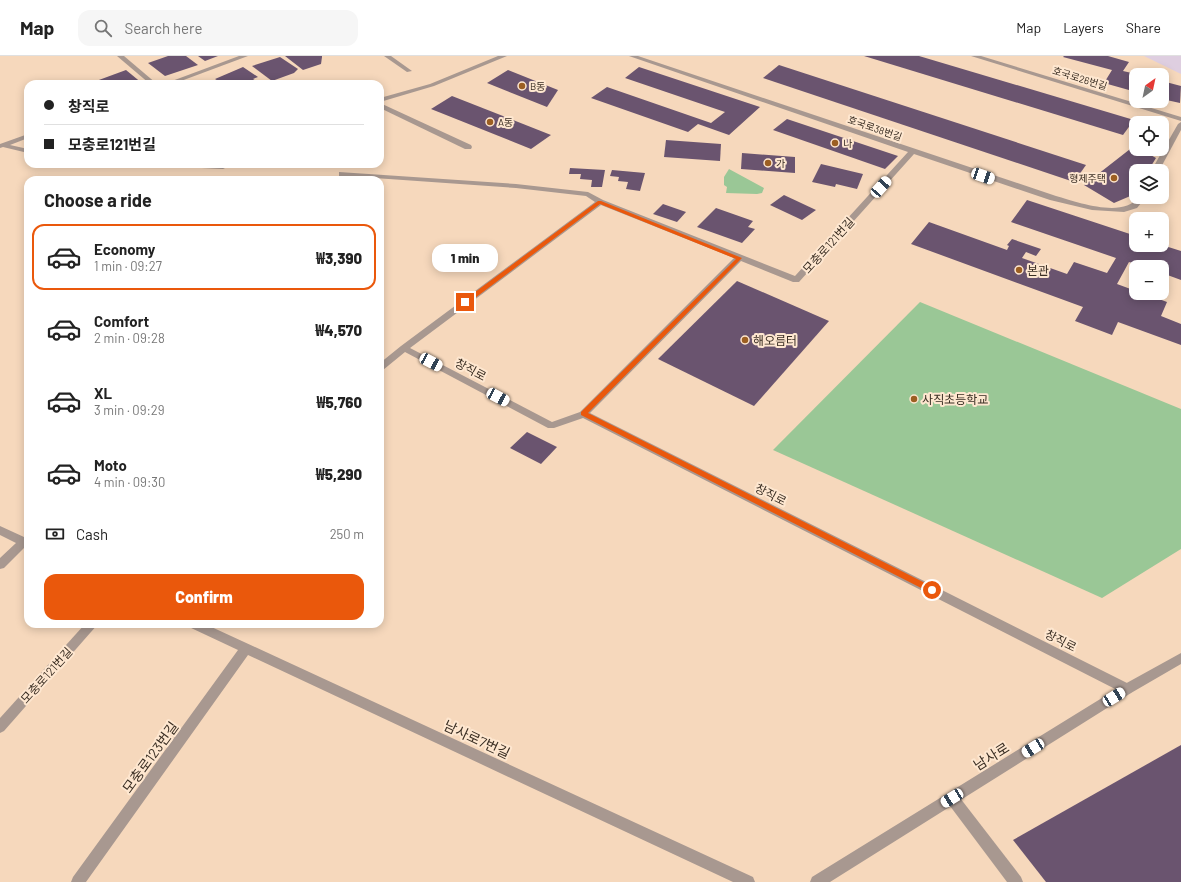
<!DOCTYPE html>
<meta charset="utf-8">
<style>
:root{--surface:#fff;--page:#f6f6f6;--text:#222;--muted:#767676;--line:#e0e0e0;--accent:#ea580c}
body{margin:0;font-family:Barlow,"Noto Sans KR",sans-serif;background:var(--page);color:var(--text);height:100vh;display:flex;flex-direction:column;font-size:15px;white-space:nowrap}
*{box-sizing:border-box;margin:0}
p{font-size:13px;color:var(--muted)}
.icon{flex:none;width:22px;height:22px;fill:none;stroke:currentColor;stroke-width:2;stroke-linecap:round;stroke-linejoin:round}
.map{position:relative;flex:1;overflow:hidden}
.drawer{position:absolute;left:24px;top:120px;width:360px;height:452px;display:flex;flex-direction:column;background:var(--surface);border-radius:12px;box-shadow:0 2px 10px #0003}
.drawer>*{flex:none}
.guide{position:absolute;left:24px;top:24px;width:360px;height:88px;border-radius:12px;box-shadow:0 2px 10px #0003;display:grid;align-content:center;height:88px;padding:0 20px;background:var(--surface)}
.needle{width:26px;rotate:33deg}
.controls{position:absolute;left:1129px;top:12px;display:grid;gap:8px}
.controls a{display:grid;place-items:center;width:40px;height:40px;border-radius:8px;background:var(--surface);box-shadow:0 2px 10px #0003;font-size:20px}
.end{position:absolute;width:18px;height:18px;margin:-9px;border:5px solid #ea580c;background:#fff;box-shadow:0 0 0 2px #fff}
.from{border-radius:50%}
.bubble{position:absolute;height:28px;border-radius:12px;background:var(--surface);box-shadow:0 2px 10px #0003;font-size:13px;font-weight:800;line-height:28px;text-align:center}
.car{position:absolute;width:12px;height:24px;margin:-12px -6px;border-radius:5px;box-shadow:0 0 3px 1px #0007;background:linear-gradient(#fff 24%,#345 0 40%,#fff 0 76%,#345 0 86%,#fff 0)}
.guide b{display:flex;align-items:center;gap:14px;height:38px;font-size:15px}
.guide b+b{border-top:1px solid var(--line)}
.guide i{width:10px;height:10px;background:var(--text)}
ul{padding:0;list-style:none}
li{display:flex;align-items:center;gap:12px;height:66px;margin:0 8px 6px;padding:0 12px;border:2px solid transparent;border-radius:12px}
li div{flex:1}
li b{display:block;font-size:15px}
li em{font-style:normal;font-weight:800}
li.active{border-color:var(--accent)}
li>.icon{width:36px;height:36px;stroke-width:1.5}
h2{padding:0 20px;font-size:18px;line-height:48px}
.pay{display:flex;align-items:center;gap:10px;height:44px;padding:0 20px;font-size:15px}
.pay p{margin-inline-start:auto}
.cta{display:flex;gap:8px;margin-top:auto;padding:8px 20px}
.cta a{flex:1;height:46px;border-radius:12px;background:var(--accent);color:#fff;font-size:16px;font-weight:800;line-height:46px;text-align:center}
header{display:flex;align-items:center;gap:24px;box-sizing:border-box;height:56px;padding:0 20px;background:var(--surface);border-bottom:1px solid var(--line)}
header strong{font-size:19px}
nav{display:flex;gap:22px;margin-inline-start:auto;font-size:14px}
.search{width:280px;height:36px;background:var(--page);display:flex;align-items:center;gap:10px;box-sizing:border-box;padding:0 14px;border-radius:12px;color:var(--muted);font-size:15px}
.map>svg:first-child{display:block}
</style>
<header>
<strong>Map</strong>
<div class="search"><svg class="icon" aria-label="search" viewBox="0 0 24 24"><circle cx="10" cy="10" r="6"/><path d="M15 15l6 6"/></svg>Search here</div>
<nav><a>Map</a><a>Layers</a><a>Share</a></nav>
</header>
<div class="map">
<svg width="1181" height="826" viewBox="0 0 1181 826">
<rect width="100%" height="100%" fill="#f6d8bc"/>
<!-- commercial -->
<path fill="#decee0" d="M 1144,0 L 1181,0 L 1181,18 Z"/>
<!-- green -->
<g fill="#9ac796">
<path d="M 729,113 L 764,132 L 762,137 L 757,138 L 726,137 L 727,131 L 724,129 L 724,121 Z"/>
<path d="M 920,246 L 1181,353 L 1181,493 L 1102,542 L 773,394 Z"/>
</g>
<!-- building -->
<g fill="#6a546f">
<path d="M 168,0 L 186,0 L 198,9 L 165,20 L 148,7 Z"/>
<path d="M 198,0 L 218,0 L 205,5 Z"/>
<path d="M 285,0 L 322,0 L 322,1 L 321,8 L 303,14 Z"/>
<path d="M 864,0 L 919,0 L 1134,64 L 1123,79 Z"/>
<path d="M 1064,0 L 1108,0 L 1129,6 L 1123,15 L 1136,18 L 1136,36 L 1104,27 L 1112,14 L 1063,1 Z"/>
<path d="M 280,1 L 298,13 L 294,17 L 272,25 L 252,10 Z"/>
<path d="M 779,9 L 1086,109 L 1074,126 L 763,22 Z"/>
<path d="M 243,11 L 258,21 L 253,23 L 256,25 L 248,28 L 241,26 L 237,28 L 223,28 L 215,23 Z"/>
<path d="M 639,11 L 760,51 L 729,79 L 698,68 L 688,76 L 591,42 L 607,31 L 711,67 L 725,56 L 625,22 Z"/>
<path d="M 126,14 L 143,28 L 88,28 Z"/>
<path d="M 508,14 L 558,34 L 547,51 L 487,27 Z"/>
<path d="M 1162,25 L 1181,30 L 1180,47 L 1162,43 Z"/>
<path d="M 452,40 L 551,79 L 531,93 L 431,53 Z"/>
<path d="M 787,63 L 898,100 L 885,113 L 773,74 Z"/>
<path d="M 666,84 L 721,88 L 720,105 L 664,101 Z"/>
<path d="M 1134,90 L 1136,91 L 1136,93 L 1140,93 L 1156,102 L 1148,115 L 1136,115 L 1135,138 L 1114,147 L 1084,129 Z"/>
<path d="M 742,97 L 795,101 L 795,117 L 741,113 Z"/>
<path d="M 821,108 L 863,118 L 857,133 L 836,128 L 835,131 L 812,126 Z"/>
<path d="M 570,112 L 605,114 L 602,131 L 591,131 L 592,124 L 580,123 L 581,118 L 569,118 Z"/>
<path d="M 612,114 L 645,117 L 640,135 L 626,133 L 628,126 L 618,125 L 619,121 L 610,120 Z"/>
<path d="M 784,139 L 816,154 L 802,164 L 770,149 Z"/>
<path d="M 1027,144 L 1136,180 L 1136,189 L 1162,189 L 1181,195 L 1181,224 L 1162,217 L 1162,211 L 1143,211 L 1129,206 L 1117,228 L 1136,235 L 1136,237 L 1143,237 L 1167,246 L 1161,260 L 1181,268 L 1181,289 L 1118,266 L 1112,279 L 1075,265 L 1083,251 L 911,188 L 929,166 L 1007,194 L 1009,190 L 1007,189 L 1012,183 L 1041,193 L 1036,200 L 1026,196 L 1022,202 L 1067,218 L 1074,206 L 1107,217 L 1116,202 L 1011,166 Z"/>
<path d="M 663,148 L 686,156 L 677,166 L 653,158 Z"/>
<path d="M 716,152 L 753,165 L 748,171 L 755,173 L 742,187 L 697,171 Z"/>
<path d="M 737,225 L 829,265 L 754,350 L 658,303 Z"/>
<path d="M 527,376 L 557,391 L 541,408 L 510,392 Z"/>
<path d="M 1181,689 L 1181,826 L 1046,826 L 1013,784 Z"/>
</g>
<g fill="none" stroke-linecap="round" stroke-linejoin="round">
<!-- service -->
<g fill="#a89890" fill-rule="evenodd">
<path d="M 380,47 L 471,89 L 472,91 L 471,93 L 465,93 L 380,52 Z"/>
<path d="M 952,736 L 957,738 L 1021,821 L 1023,826 L 1007,826 L 947,746 L 946,742 L 947,738 Z"/>
</g>
<!-- minor -->
<g fill="#a89890" fill-rule="evenodd">
<path d="M 117,0 L 124,0 L 157,28 L 150,28 Z"/>
<path d="M 239,0 L 248,0 L 173,28 L 164,28 Z"/>
<path d="M 384,0 L 391,0 L 412,15 L 407,16 Z"/>
<path d="M 498,0 L 507,0 L 434,30 L 380,46 L 380,42 L 430,28 Z"/>
<path d="M 629,0 L 638,0 L 1056,140 C 1077,146 1124,163 1138,141 L 1146,141 L 1137,152 L 1124,156 L 1092,154 L 1050,144 L 914,98 L 799,226 L 793,226 L 741,205 L 590,357 L 1131,629 L 1133,633 L 1131,637 L 1127,638 L 1123,637 L 583,362 L 554,372 L 548,372 L 405,296 L 383,314 L 380,315 L 380,307 L 401,290 L 595,146 L 586,140 L 516,132 L 346,120 L 347,124 L 339,124 L 339,116 L 516,128 L 588,136 L 603,144 L 795,220 L 908,96 ZM 601,149 L 734,202 L 580,356 L 552,366 L 410,292 Z"/>
<path d="M 971,0 L 981,0 L 1181,61 L 1181,65 Z"/>
<path d="M 1181,66 L 1181,74 L 1159,115 L 1151,115 L 1178,68 Z"/>
<path d="M 28,78 L 28,82 L 10,89 L 28,93 L 28,97 L 3,91 L 0,92 L 0,88 Z"/>
<path d="M 155,108 C 168,108 220,105 227,111 L 223,113 L 159,110 Z"/>
<path d="M 0,470 L 24,481 L 28,480 L 28,492 L 25,491 L 4,512 L 0,513 L 0,502 L 16,487 L 0,479 Z"/>
<path d="M 85,568 L 98,568 L 4,675 L 0,677 L 0,662 Z"/>
<path d="M 187,568 L 205,568 L 753,821 L 755,826 L 733,826 L 248,599 L 86,826 L 71,826 L 73,821 L 238,594 L 189,571 Z"/>
</g>
<!-- tertiary -->
<path fill="#a89890" fill-rule="evenodd" d="M 1181,597 L 1181,608 L 1131,637 L 830,826 L 810,826 L 812,821 L 1123,629 Z"/>
</g>
<!-- route -->
<path fill="#ea580c" d="M 598,145 L 601,145 L 742,202 L 588,357 L 935,532 L 935,536 L 929,536 L 581,359 L 581,356 L 736,203 L 600,148 L 467,248 L 463,248 L 463,245 Z"/>
<!-- markers -->
<g fill="#9c5f22" stroke="#fee7d0" stroke-width="1.5">
<circle cx="522" cy="30" r="4"/>
<circle cx="490" cy="66" r="4"/>
<circle cx="835" cy="87" r="4"/>
<circle cx="768" cy="107" r="4"/>
<circle cx="1114" cy="122" r="4"/>
<circle cx="1019" cy="214" r="4"/>
<circle cx="745" cy="284" r="4"/>
<circle cx="914" cy="343" r="4"/>
</g>
<g text-anchor="middle" dominant-baseline="central" stroke-width="4" stroke-linejoin="round" paint-order="stroke">
<!-- far-street labels -->
<g font-size="10" fill="#3a2e23" stroke="#fee7d0">
<text transform="translate(1080 22) rotate(17)">호국로26번길</text>
<text transform="translate(875 72) rotate(19)">호국로38번길</text>
</g>
<!-- far-poi labels -->
<g font-size="10" fill="#3a2e23" stroke="#fee7d0" text-anchor="start">
<text x="530" y="30">B동</text>
<text x="498" y="66">A동</text>
<text x="843" y="87">나</text>
<text x="776" y="107">가</text>
<text x="1106" y="122" text-anchor="end">형제주택</text>
</g>
<!-- street labels -->
<g font-size="12" fill="#3a2e23" stroke="#fee7d0">
<text transform="translate(828 189) rotate(-48)">모충로121번길</text>
<text transform="translate(471 313) rotate(28)">창직로</text>
<text transform="translate(771 438) rotate(27)">창직로</text>
<text transform="translate(1061 584) rotate(27)">창직로</text>
<text transform="translate(46 619) rotate(-48)">모충로121번길</text>
</g>
<!-- poi labels -->
<g font-size="12" fill="#3a2e23" stroke="#fee7d0" text-anchor="start">
<text x="1027" y="214">본관</text>
<text x="753" y="284">해오름터</text>
<text x="922" y="343">사직초등학교</text>
</g>
<!-- near-street labels -->
<g font-size="14" fill="#3a2e23" stroke="#fee7d0">
<text transform="translate(477 683) rotate(25)">남사로7번길</text>
<text transform="translate(991 700) rotate(-32)">남사로</text>
<text transform="translate(150 701) rotate(-54)">모충로123번길</text>
</g>
</g>
</svg>
<div class="controls">
<a><svg class="needle" viewBox="-14 -14 28 28"><path d="M0-13l5 13h-10z" fill="#e53935"/><path d="M0 13l5-13h-10z" fill="#767676"/></svg></a>
<a><svg class="icon" aria-label="locate" viewBox="0 0 24 24"><circle cx="12" cy="12" r="6"/><path d="M12 2v4M12 18v4M2 12h4M18 12h4"/></svg></a>
<a><svg class="icon" aria-label="layers" viewBox="0 0 24 24"><path d="M12 4l9 5-9 5-9-5zM3 14l9 5 9-5"/></svg></a>
<a>+</a>
<a>−</a>
</div>
<i class="end from" style="left:932px;top:534px"></i>
<i class="end" style="left:465px;top:246px"></i>
<div class="bubble" style="left:432px;top:188px;width:66px">1 min</div>
<i class="car" style="left:983px;top:120px;rotate:109deg"></i>
<i class="car" style="left:881px;top:131px;rotate:42deg"></i>
<i class="car" style="left:431px;top:306px;rotate:118deg"></i>
<i class="car" style="left:498px;top:341px;rotate:118deg"></i>
<i class="car" style="left:1114px;top:641px;rotate:58deg"></i>
<i class="car" style="left:1033px;top:692px;rotate:238deg"></i>
<i class="car" style="left:952px;top:742px;rotate:238deg"></i>
<div class="guide">
<b><i class="from"></i>창직로</b>
<b><i></i>모충로121번길</b>
</div>
<section class="drawer">
<h2>Choose a ride</h2>
<ul>
<li class="active"><svg class="icon" aria-label="car" viewBox="0 0 24 24"><path d="M5 17H2v-5l4-1 3-4h7l3 4 3 1v5h-3M9 17h6M6 11h13"/><circle cx="7" cy="17" r="2"/><circle cx="17" cy="17" r="2"/></svg><div><b>Economy</b><p>1 min · 09:27</p></div><em>₩3,390</em></li>
<li><svg class="icon" aria-label="car" viewBox="0 0 24 24"><path d="M5 17H2v-5l4-1 3-4h7l3 4 3 1v5h-3M9 17h6M6 11h13"/><circle cx="7" cy="17" r="2"/><circle cx="17" cy="17" r="2"/></svg><div><b>Comfort</b><p>2 min · 09:28</p></div><em>₩4,570</em></li>
<li><svg class="icon" aria-label="car" viewBox="0 0 24 24"><path d="M5 17H2v-5l4-1 3-4h7l3 4 3 1v5h-3M9 17h6M6 11h13"/><circle cx="7" cy="17" r="2"/><circle cx="17" cy="17" r="2"/></svg><div><b>XL</b><p>3 min · 09:29</p></div><em>₩5,760</em></li>
<li><svg class="icon" aria-label="car" viewBox="0 0 24 24"><path d="M5 17H2v-5l4-1 3-4h7l3 4 3 1v5h-3M9 17h6M6 11h13"/><circle cx="7" cy="17" r="2"/><circle cx="17" cy="17" r="2"/></svg><div><b>Moto</b><p>4 min · 09:30</p></div><em>₩5,290</em></li>
</ul>
<div class="pay"><svg class="icon" aria-label="cash" viewBox="0 0 24 24"><path d="M3 7h18v10H3z"/><circle cx="12" cy="12" r="2"/></svg>Cash<p>250 m</p></div>
<div class="cta"><a>Confirm</a></div>
</section>
</div>
